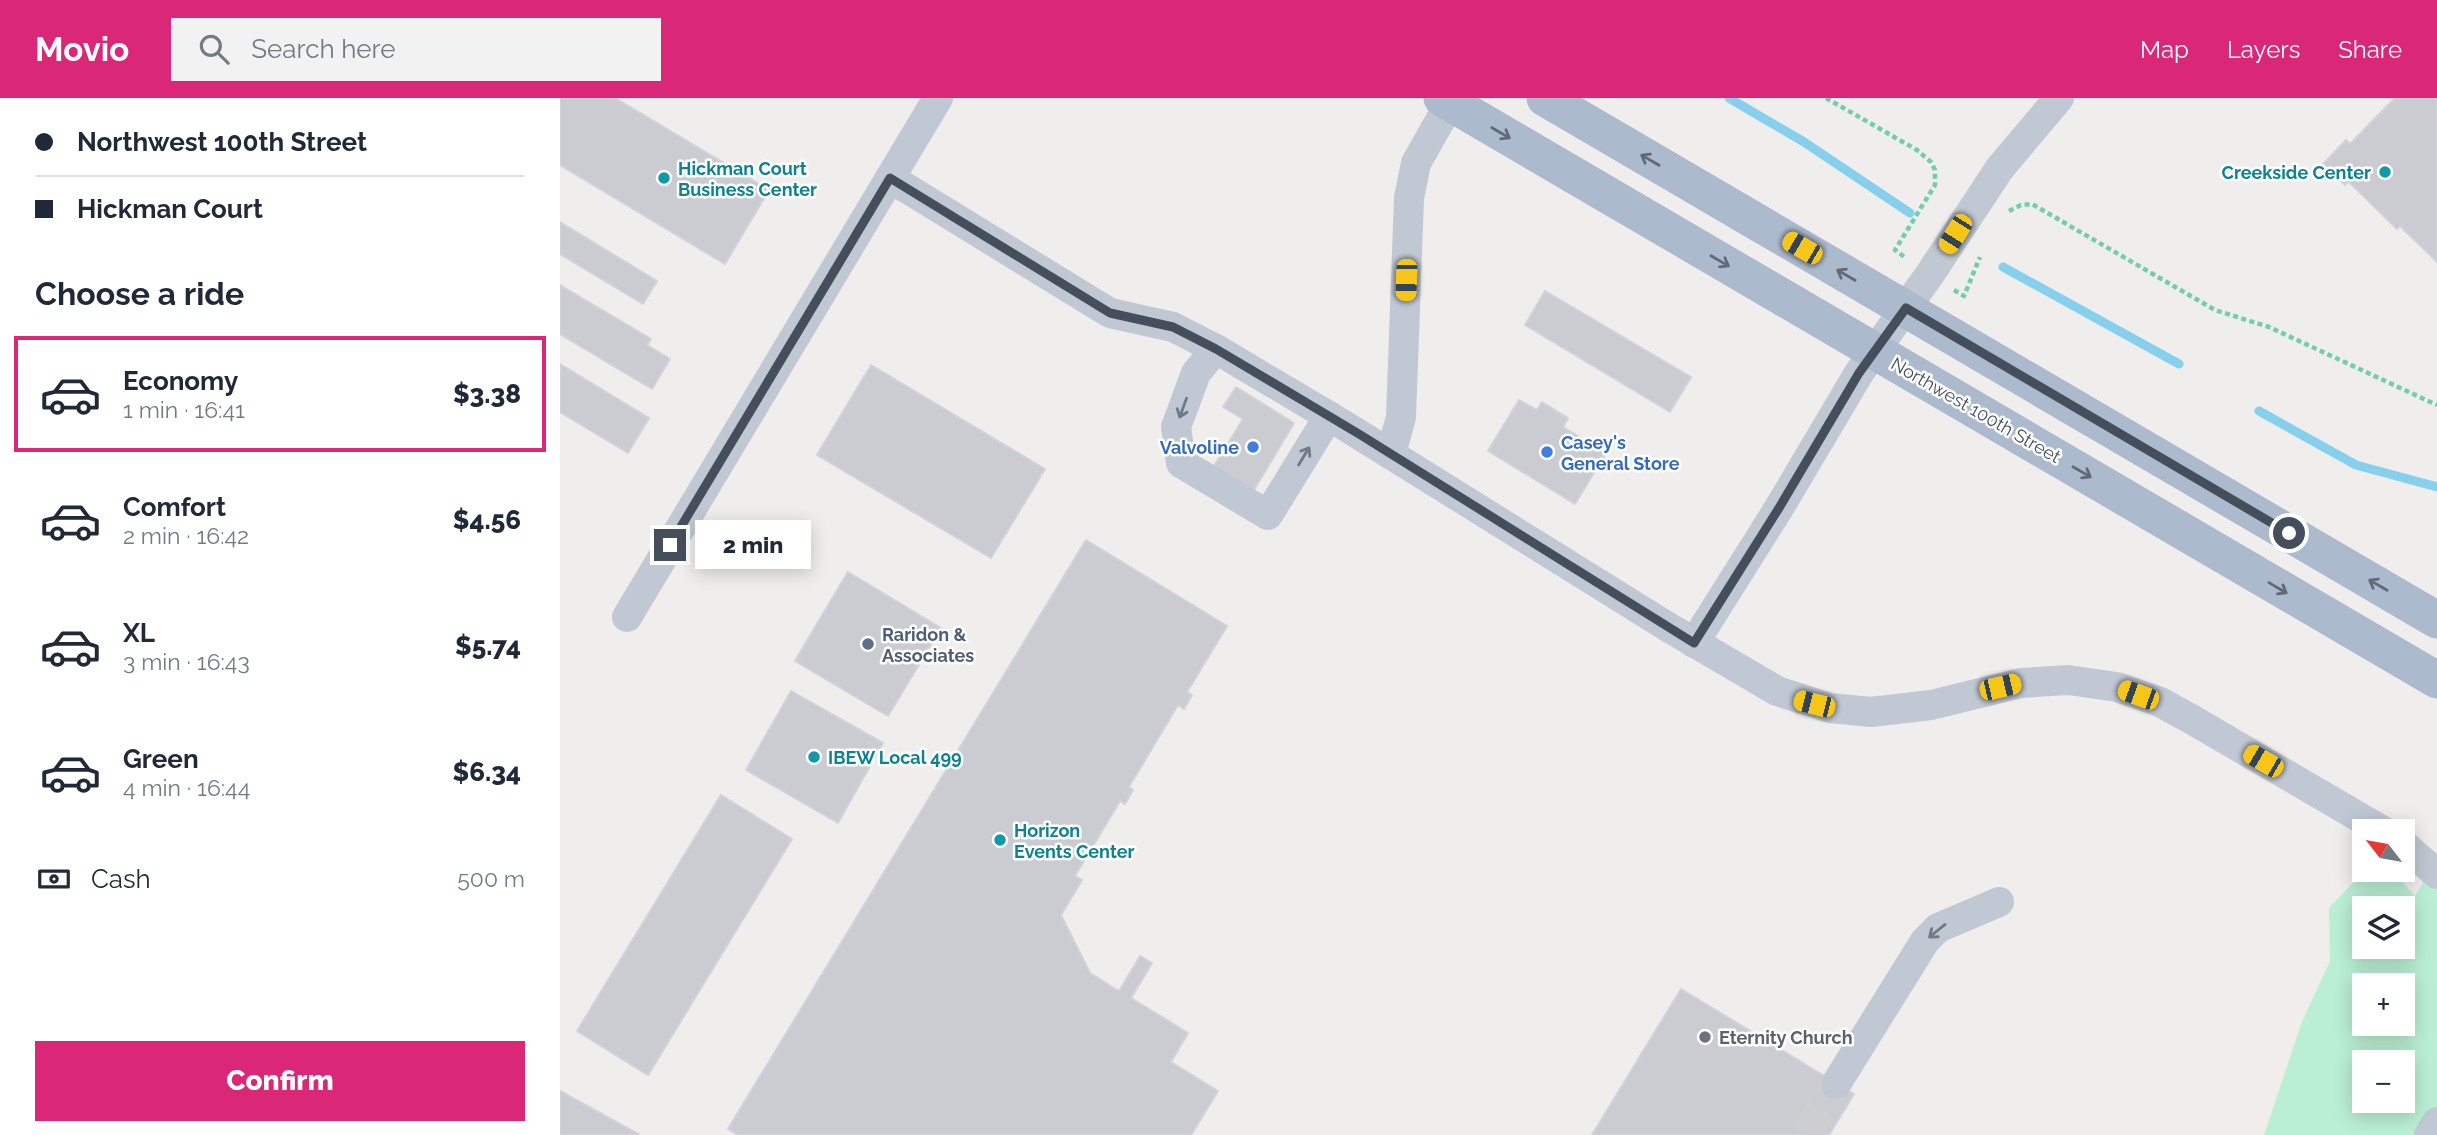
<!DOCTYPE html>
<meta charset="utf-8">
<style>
:root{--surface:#fff;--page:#f2f2f3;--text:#1f2937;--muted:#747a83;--line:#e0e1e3;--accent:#db2777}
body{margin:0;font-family:Raleway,sans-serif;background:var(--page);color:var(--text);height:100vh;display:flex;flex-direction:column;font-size:26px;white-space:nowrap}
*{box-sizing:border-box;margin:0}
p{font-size:23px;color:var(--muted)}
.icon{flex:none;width:38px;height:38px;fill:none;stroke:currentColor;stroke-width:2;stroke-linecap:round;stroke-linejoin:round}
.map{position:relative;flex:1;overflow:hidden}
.details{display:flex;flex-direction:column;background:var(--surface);width:560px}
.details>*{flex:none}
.guide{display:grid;align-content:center;height:154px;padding:0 35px;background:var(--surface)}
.needle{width:46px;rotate:301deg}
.controls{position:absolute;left:1792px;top:721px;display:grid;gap:14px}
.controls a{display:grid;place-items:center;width:63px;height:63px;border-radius:0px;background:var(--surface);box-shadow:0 4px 18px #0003;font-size:35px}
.end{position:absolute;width:32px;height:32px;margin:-16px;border:9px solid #454f5b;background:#fff;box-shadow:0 0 0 4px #fff}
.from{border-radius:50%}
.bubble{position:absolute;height:49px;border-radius:0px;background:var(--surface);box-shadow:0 4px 18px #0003;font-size:23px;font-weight:800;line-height:49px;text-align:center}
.car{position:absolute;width:21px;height:42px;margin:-21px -10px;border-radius:9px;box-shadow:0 0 5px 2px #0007;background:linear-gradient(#f5c518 24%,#345 0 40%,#f5c518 0 76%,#345 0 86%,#f5c518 0)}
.guide b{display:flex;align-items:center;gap:24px;height:66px;font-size:26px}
.guide b+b{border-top:2px solid var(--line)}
.guide i{width:18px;height:18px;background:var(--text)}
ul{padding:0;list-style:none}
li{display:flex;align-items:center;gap:21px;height:116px;margin:0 14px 10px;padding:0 21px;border:4px solid transparent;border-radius:0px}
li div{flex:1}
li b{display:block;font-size:26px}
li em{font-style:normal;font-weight:800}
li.active{border-color:var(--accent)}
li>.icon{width:63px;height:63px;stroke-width:1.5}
h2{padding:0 35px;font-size:32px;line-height:84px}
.pay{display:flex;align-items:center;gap:18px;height:77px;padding:0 35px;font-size:26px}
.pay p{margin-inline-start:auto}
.cta{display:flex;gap:14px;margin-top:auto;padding:14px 35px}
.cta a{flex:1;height:80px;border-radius:0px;background:var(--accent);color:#fff;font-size:28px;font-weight:800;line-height:80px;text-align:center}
header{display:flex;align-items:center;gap:42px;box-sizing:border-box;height:98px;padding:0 35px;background:var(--accent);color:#fff}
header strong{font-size:33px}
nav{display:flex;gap:38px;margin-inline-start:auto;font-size:24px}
.search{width:490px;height:63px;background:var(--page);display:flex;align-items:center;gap:18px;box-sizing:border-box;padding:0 24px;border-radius:0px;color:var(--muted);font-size:26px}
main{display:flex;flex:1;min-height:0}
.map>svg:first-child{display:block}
</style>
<header>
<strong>Movio</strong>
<div class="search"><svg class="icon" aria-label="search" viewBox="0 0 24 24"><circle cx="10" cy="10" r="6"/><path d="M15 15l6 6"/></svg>Search here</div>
<nav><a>Map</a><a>Layers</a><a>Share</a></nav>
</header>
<main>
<section class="details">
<div class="guide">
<b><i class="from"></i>Northwest 100th Street</b>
<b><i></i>Hickman Court</b>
</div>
<h2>Choose a ride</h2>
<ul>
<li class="active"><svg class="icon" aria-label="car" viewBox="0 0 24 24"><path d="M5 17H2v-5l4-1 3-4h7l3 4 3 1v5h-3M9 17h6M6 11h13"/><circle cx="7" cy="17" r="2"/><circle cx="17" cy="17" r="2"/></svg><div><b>Economy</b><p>1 min · 16:41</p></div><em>$3.38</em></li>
<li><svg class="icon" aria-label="car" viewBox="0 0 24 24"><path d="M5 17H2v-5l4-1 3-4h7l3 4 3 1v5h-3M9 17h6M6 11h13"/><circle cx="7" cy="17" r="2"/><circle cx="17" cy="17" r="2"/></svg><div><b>Comfort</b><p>2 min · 16:42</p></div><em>$4.56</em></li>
<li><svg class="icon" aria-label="car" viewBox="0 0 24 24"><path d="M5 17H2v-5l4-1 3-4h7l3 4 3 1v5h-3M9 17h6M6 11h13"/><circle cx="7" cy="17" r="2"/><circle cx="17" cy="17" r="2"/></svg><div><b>XL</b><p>3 min · 16:43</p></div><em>$5.74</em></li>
<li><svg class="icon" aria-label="car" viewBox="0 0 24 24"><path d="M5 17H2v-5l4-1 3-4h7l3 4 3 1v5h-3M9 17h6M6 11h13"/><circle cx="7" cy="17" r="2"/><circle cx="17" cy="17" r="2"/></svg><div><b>Green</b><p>4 min · 16:44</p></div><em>$6.34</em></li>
</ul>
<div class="pay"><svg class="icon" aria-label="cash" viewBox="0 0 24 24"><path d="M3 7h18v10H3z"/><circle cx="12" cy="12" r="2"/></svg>Cash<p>500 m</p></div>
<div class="cta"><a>Confirm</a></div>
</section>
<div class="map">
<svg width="1877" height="1037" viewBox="0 0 1877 1037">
<rect width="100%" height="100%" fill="#f0eded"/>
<!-- green -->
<path fill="#baefd3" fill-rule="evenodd" d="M 1877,762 L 1877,1037 L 1704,1037 L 1741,926 L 1770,863 L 1769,810 L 1805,772 L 1840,781 L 1855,798 ZM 1804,810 L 1843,810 L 1843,849 L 1804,849 ZM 1804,887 L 1843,887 L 1843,926 L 1804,926 ZM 1804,964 L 1843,964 L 1843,1003 L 1804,1003 Z"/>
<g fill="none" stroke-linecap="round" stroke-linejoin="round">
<!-- stream -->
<g stroke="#86cfed" stroke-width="9">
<path d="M 1169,0 L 1244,44 L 1350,115"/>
<path d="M 1443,169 L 1619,266"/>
<path d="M 1699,313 L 1796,367 L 1877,389"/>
</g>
</g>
<!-- building -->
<g fill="#caccd2" stroke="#d1d3d9" stroke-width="2">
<path d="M 0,0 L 55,0 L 209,92 L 165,166 L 0,67 Z"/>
<path d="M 1835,0 L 1877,0 L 1877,164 L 1840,128 L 1837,131 L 1788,83 L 1785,87 L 1763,66 L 1786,42 L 1790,46 Z"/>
<path d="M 0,124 L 97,183 L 83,206 L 0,156 Z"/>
<path d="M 0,187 L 91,241 L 87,247 L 110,261 L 92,291 L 0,236 Z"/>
<path d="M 985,193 L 1131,279 L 1110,314 L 965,227 Z"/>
<path d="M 0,266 L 89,320 L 68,355 L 0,314 Z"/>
<path d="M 311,267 L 485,371 L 431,460 L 257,357 Z"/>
<path d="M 676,289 L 734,325 L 691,397 L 651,373 L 683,321 L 663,309 Z"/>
<path d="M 959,302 L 977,312 L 982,304 L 1008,320 L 1003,329 L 1046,355 L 1015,406 L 928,353 Z"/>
<path d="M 526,442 L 667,528 L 627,594 L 632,597 L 624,611 L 618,607 L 569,689 L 573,692 L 565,706 L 560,703 L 515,778 L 522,782 L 501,817 L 530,875 L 559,893 L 580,858 L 592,865 L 571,900 L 628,935 L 611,964 L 658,993 L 631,1037 L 178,1037 L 168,1031 Z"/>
<path d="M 288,474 L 381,530 L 328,618 L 235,563 Z"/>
<path d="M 231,593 L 323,645 L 278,725 L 186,672 Z"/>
<path d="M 161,697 L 232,741 L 88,977 L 17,933 Z"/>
<path d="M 1121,891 L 1294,996 L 1269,1037 L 1032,1037 Z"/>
<path d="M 0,993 L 80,1037 L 0,1037 Z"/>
</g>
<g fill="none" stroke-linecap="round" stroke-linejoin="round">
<!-- minor-tunnel -->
<path stroke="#cecdd0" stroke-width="30" stroke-dasharray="30 15" stroke-linecap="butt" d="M 1245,1037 L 1276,986"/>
<!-- path -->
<g stroke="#72cea8" stroke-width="4.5" stroke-dasharray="5 3.5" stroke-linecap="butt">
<path d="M 1266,0 L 1357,52 L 1371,64 L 1375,72 L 1375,87 L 1335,152 L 1346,160"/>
<path d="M 1449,113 L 1461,107 L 1472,106 L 1655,212 L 1709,229 L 1877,307"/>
<path d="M 1394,192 L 1404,198 L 1420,159"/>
</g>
<!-- minor -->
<g stroke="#c0c8d3" stroke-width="30">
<path d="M 330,80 L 550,215 L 613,229 L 656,251 L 782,326 L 1108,529 L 1217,593 L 1270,610 L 1311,614 L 1371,607 L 1461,585 L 1508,582 L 1557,589 L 1600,604 L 1631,621 L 1823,733"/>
<path d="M 656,251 L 636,275 L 616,329 L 621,365 L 708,417 L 769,318"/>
<path d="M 831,356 L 841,319 L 849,100 L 856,65 L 890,5"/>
<path d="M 67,519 L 378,0"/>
<path d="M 1134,545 L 1219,410 L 1299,275 L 1370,176 L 1440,70 L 1499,0"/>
<path d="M 1843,746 L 1877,776"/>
<path d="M 1276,986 L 1365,843 L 1378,830 L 1439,804"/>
<path d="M 1869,1037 L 1877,1024"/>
</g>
<!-- major -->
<g stroke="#acbacd" stroke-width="37">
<path d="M 882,0 L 1877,582"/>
<path d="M 985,0 L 1877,522"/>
</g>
</g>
<!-- one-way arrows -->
<defs><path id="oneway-shaft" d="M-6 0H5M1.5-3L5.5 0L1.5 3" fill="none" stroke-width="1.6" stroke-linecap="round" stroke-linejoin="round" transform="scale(1.75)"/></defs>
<g stroke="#5f6a78">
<use href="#oneway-shaft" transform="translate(941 35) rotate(30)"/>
<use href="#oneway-shaft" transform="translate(1090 62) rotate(-150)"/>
<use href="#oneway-shaft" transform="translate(1160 163) rotate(30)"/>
<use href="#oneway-shaft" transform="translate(1286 177) rotate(-150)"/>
<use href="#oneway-shaft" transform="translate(1522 374) rotate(30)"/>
<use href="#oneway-shaft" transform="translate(1818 487) rotate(-150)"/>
<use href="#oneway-shaft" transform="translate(1718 490) rotate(31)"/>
</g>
<g stroke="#707985">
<use href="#oneway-shaft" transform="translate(623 310) rotate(110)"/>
<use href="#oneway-shaft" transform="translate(744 358) rotate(-59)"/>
<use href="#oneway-shaft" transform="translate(1377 833) rotate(141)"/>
</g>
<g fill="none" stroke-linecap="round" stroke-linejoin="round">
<!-- route -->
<path stroke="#454f5b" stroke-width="9" d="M 110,447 L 330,80 L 550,215 L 613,229 L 656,251 L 799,336 L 1134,545 L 1219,410 L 1299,275 L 1346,210 L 1729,435"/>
</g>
<!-- markers -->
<g fill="#0f9aa8" stroke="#fff" stroke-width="2.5">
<circle cx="1825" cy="74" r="7"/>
<circle cx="104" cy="80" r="7"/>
<circle cx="254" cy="659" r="7"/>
<circle cx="440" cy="742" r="7"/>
</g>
<g fill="#3f7fe0" stroke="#fff" stroke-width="2.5">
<circle cx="693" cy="349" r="7"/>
<circle cx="987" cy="354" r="7"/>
</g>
<circle fill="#5c6f8a" stroke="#fff" stroke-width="2.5" cx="308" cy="546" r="7"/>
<circle fill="#6b7280" stroke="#fff" stroke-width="2.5" cx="1145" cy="939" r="7"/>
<g text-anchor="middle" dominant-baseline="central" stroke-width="5" stroke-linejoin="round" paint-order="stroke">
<!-- culture labels -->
<g font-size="18" font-weight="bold" fill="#0d838f" stroke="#fff" text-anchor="start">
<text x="118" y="70">Hickman Court<tspan x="118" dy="21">Business Center</tspan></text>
<text x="1811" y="74" text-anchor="end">Creekside Center</text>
<text x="268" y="659">IBEW Local 499</text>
<text x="454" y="732">Horizon<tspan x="454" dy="21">Events Center</tspan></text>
</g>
<!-- street labels -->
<g font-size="18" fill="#454f5b" stroke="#fff">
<text transform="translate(1416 312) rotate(30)">Northwest 100th Street</text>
</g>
<!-- shop labels -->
<g font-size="18" font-weight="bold" fill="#366cbe" stroke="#fff" text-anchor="start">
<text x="1001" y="344">Casey's<tspan x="1001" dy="21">General Store</tspan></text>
<text x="679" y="349" text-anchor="end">Valvoline</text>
</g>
<!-- service labels -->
<g font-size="18" font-weight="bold" fill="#4e5e75" stroke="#fff" text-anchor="start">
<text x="322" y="536">Raridon &amp;<tspan x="322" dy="21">Associates</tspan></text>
</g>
<!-- worship labels -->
<g font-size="18" font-weight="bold" fill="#5b616d" stroke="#fff" text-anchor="start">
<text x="1159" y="939">Eternity Church</text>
</g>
</g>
</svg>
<div class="controls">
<a><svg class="needle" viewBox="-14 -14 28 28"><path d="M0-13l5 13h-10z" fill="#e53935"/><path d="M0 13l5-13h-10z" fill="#747a83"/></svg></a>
<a><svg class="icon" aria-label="layers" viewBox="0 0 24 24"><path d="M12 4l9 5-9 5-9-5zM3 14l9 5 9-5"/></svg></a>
<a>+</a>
<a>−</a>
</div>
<i class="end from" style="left:1729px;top:435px"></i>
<i class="end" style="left:110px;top:447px"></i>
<div class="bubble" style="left:135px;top:422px;width:116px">2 min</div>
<i class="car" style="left:1395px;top:136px;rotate:212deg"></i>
<i class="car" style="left:1242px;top:150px;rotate:300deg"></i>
<i class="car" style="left:846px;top:182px;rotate:182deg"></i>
<i class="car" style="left:1440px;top:589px;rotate:77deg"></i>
<i class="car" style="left:1578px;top:597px;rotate:290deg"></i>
<i class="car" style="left:1254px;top:606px;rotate:284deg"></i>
<i class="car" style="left:1703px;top:663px;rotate:300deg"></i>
</div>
</main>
